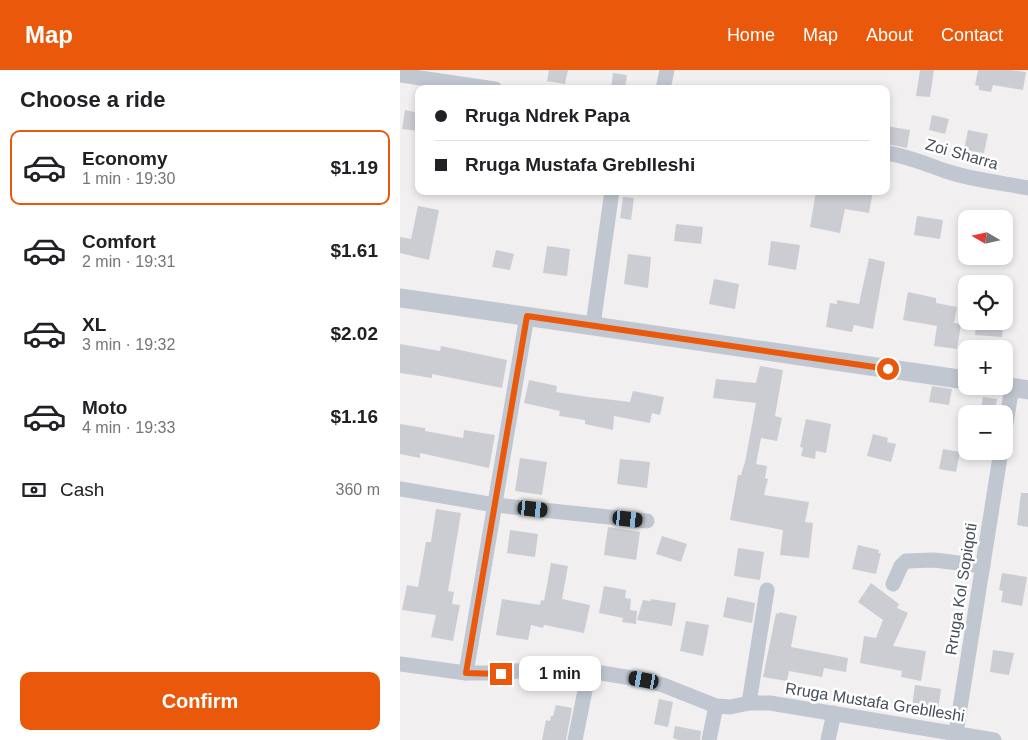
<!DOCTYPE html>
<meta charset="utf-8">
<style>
:root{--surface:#fff;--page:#f2f2f2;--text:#202124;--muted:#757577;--line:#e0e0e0;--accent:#ea580c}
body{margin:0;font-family:Arial,sans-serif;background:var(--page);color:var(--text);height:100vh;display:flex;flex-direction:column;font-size:19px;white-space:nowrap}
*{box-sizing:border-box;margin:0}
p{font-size:16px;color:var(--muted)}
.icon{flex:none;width:28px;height:28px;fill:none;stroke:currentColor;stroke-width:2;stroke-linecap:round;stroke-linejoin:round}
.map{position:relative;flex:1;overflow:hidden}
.side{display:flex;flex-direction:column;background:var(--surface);width:400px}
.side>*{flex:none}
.guide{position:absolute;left:15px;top:15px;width:475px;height:110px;border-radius:10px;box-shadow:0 2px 8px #0003;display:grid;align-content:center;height:110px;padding:0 20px;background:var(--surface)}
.needle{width:32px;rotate:279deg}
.tools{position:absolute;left:558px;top:140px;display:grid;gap:10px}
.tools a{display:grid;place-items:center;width:55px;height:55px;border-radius:10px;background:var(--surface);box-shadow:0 2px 8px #0003;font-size:25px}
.end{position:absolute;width:22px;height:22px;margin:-11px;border:6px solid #ea580c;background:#fff;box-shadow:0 0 0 2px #fff}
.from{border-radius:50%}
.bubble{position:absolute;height:35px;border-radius:10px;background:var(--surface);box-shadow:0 2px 8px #0003;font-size:16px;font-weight:800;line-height:35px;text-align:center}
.car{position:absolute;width:15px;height:30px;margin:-15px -8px;border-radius:6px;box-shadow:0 0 4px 1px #0007;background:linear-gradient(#222 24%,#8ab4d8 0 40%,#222 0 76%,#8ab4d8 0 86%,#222 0)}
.guide b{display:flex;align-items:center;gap:18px;height:48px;font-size:19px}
.guide b+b{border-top:1px solid var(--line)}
.guide i{width:12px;height:12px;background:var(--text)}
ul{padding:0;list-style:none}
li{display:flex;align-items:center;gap:15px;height:75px;margin:0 10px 8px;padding:0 10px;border:2px solid transparent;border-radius:10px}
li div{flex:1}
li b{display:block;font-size:19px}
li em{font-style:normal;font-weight:800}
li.on{border-color:var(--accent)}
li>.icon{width:45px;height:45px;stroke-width:1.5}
h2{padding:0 20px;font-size:22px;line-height:60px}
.pay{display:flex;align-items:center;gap:12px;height:55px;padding:0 20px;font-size:19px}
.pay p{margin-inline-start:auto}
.cta{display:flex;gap:10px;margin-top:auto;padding:10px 20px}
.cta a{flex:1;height:58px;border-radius:10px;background:var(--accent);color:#fff;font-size:20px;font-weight:800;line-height:58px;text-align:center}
header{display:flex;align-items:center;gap:30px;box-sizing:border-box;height:70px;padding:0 25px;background:var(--accent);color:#fff}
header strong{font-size:24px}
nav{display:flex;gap:28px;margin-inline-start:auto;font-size:18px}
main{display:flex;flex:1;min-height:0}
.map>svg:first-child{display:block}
</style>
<header>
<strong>Map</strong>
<nav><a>Home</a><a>Map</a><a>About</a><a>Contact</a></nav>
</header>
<main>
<section class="side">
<h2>Choose a ride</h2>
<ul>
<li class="on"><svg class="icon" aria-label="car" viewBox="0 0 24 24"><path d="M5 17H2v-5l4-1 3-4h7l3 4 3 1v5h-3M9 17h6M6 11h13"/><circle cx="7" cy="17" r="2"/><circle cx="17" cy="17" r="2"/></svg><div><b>Economy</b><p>1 min · 19:30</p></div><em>$1.19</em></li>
<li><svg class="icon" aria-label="car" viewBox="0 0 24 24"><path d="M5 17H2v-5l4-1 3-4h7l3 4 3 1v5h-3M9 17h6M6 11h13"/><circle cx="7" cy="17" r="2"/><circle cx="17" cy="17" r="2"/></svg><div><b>Comfort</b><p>2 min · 19:31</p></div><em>$1.61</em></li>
<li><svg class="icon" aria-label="car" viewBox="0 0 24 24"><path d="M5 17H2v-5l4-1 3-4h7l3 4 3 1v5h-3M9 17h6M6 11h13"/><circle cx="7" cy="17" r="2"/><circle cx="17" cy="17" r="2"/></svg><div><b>XL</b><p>3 min · 19:32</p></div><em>$2.02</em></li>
<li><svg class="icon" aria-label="car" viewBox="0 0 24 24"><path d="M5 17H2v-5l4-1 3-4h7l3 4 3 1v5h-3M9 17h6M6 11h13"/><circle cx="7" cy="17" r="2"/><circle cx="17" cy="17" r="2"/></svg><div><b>Moto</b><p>4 min · 19:33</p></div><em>$1.16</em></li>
</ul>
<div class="pay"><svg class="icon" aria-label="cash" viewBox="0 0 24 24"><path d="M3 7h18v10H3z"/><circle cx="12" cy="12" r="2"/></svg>Cash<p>360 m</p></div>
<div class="cta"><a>Confirm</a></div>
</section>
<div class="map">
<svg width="628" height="670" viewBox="0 0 628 670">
<rect width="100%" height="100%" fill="#f1efef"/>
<!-- building -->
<g fill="#cccdd3">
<path d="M 149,0 L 168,0 L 165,14 L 147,11 Z"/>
<path d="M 520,0 L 534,0 L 530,27 L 516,26 Z"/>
<path d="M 578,0 L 611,0 L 626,2 L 623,20 L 593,15 L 591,22 L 579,20 L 579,16 L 575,15 Z"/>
<path d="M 213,3 L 227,5 L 225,19 L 211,19 Z"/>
<path d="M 5,40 L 19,43 L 19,61 L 2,59 Z"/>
<path d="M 532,45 L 549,49 L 545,64 L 529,60 Z"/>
<path d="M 486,56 L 510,60 L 507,78 L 486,74 Z"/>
<path d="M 568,60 L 588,64 L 584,83 L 564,80 Z"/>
<path d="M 416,121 L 473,121 L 469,143 L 445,139 L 440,163 L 410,157 Z"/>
<path d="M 223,127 L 234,128 L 231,150 L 220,148 Z"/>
<path d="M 18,136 L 39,140 L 29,190 L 0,183 L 0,167 L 11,169 Z"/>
<path d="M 517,146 L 543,150 L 540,169 L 514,165 Z"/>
<path d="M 276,154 L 303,157 L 301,174 L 274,171 Z"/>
<path d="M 371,171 L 400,175 L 396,200 L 368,195 Z"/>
<path d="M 147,176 L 170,179 L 167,206 L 143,203 Z"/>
<path d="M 96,180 L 114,184 L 110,200 L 92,197 Z"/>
<path d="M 228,184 L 251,187 L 248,218 L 224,214 Z"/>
<path d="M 469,188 L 485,192 L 473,259 L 454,255 L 452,262 L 426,257 L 430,233 L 437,234 L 437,230 L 459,234 Z"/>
<path d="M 314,209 L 339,214 L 335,239 L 309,234 Z"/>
<path d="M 508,222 L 536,228 L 536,233 L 557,237 L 554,253 L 561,254 L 557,279 L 534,276 L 537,256 L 503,250 Z"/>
<path d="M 576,251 L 604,251 L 602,267 L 575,265 Z"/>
<path d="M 0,274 L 40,281 L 41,276 L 107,290 L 102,318 L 32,304 L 32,308 L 0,303 Z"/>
<path d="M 360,296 L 383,300 L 375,346 L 382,348 L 377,371 L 361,368 L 356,394 L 367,396 L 365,408 L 368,409 L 364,425 L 409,432 L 405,452 L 413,453 L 409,488 L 380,485 L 383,460 L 330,450 L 338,405 L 341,405 L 345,392 L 356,333 L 313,328 L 316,309 L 356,313 Z"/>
<path d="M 129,310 L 157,316 L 156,322 L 188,327 L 230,332 L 233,321 L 264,327 L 260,345 L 252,343 L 250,353 L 214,346 L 213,360 L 185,354 L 185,350 L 159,346 L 160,341 L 124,333 Z"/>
<path d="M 532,316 L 552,319 L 549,335 L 529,332 Z"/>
<path d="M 583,327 L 597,329 L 594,344 L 580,344 Z"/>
<path d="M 406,349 L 431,354 L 426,383 L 416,381 L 415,389 L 401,386 L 403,378 L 400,377 Z"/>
<path d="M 0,354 L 25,358 L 25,361 L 63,368 L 64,360 L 95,365 L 89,398 L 20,383 L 20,388 L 0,384 Z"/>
<path d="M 473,364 L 488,368 L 487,372 L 496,374 L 491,392 L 467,386 Z"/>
<path d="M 543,379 L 560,382 L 556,402 L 539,399 Z"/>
<path d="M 120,388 L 147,392 L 142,425 L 115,421 Z"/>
<path d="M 220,389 L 250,392 L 247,418 L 217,414 Z"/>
<path d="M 621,423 L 628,423 L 628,457 L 617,455 Z"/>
<path d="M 36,439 L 61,443 L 48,521 L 54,522 L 52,534 L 60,535 L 53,571 L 31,567 L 36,545 L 2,540 L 7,515 L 18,517 L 26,472 L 31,472 Z"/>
<path d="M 208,457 L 240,462 L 236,490 L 204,485 Z"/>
<path d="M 110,460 L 138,464 L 135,487 L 107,483 Z"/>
<path d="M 262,466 L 287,474 L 281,492 L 256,484 Z"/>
<path d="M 458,475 L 479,480 L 478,483 L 481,483 L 476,504 L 452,499 Z"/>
<path d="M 338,478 L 364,482 L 360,510 L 334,506 Z"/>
<path d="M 151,493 L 168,496 L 162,529 L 190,535 L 184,563 L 144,555 L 143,558 L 131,555 L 128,570 L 96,565 L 102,529 L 140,535 L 141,530 L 144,531 Z"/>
<path d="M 602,503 L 627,507 L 622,536 L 601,532 L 603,521 L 599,520 Z"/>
<path d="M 471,513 L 499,534 L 497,538 L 508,543 L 493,576 L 526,581 L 521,611 L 501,607 L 502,601 L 460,593 L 464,566 L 476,568 L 483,550 L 458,532 Z"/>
<path d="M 204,516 L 226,520 L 225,528 L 231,529 L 230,540 L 237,541 L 236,554 L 222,552 L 223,548 L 199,543 Z"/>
<path d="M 327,527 L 355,533 L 352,553 L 323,547 Z"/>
<path d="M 251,529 L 276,533 L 272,556 L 237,550 L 243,530 L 251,531 Z"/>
<path d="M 379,542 L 397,546 L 391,577 L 448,588 L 446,602 L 424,598 L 422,607 L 389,601 L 387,611 L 363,607 L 376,543 L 379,544 Z"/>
<path d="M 286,551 L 309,555 L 303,586 L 280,581 Z"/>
<path d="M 593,580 L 614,583 L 609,605 L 590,602 Z"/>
<path d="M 515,615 L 541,619 L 538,641 L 512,637 Z"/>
<path d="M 259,629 L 273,632 L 268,657 L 254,654 Z"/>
<path d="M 156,635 L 172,638 L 166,670 L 142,670 L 146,650 L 150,651 L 151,646 L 153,646 Z"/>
<path d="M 275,656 L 301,661 L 300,670 L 278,670 L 273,668 Z"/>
</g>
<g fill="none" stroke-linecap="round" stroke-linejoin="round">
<!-- minor -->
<g stroke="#c0c7d0" stroke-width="15">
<path d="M 0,5 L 95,19"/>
<path d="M 263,19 L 267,0"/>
<path d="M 486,83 C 509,86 527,95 549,102 C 574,110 602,113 628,118"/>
<path d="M 193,255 L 212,121"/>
<path d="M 604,365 L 612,317"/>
<path d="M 0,419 L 95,435 L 247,451"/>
<path d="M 493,514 L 501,496 L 506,491 L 534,490 L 583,496"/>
<path d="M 0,594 L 66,603 L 101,603 L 148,597 L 189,601 L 244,610 L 263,615 L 316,636 L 330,637 L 349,633 L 370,633 L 594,670"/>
<path d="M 66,603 L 127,246"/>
<path d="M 349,633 L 367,520"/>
<path d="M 556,663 L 601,381"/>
<path d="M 175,670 L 189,601"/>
<path d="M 309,670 L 316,636"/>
<path d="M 428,670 L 434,643"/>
</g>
<!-- tertiary -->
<g stroke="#c0c7d0" stroke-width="19">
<path d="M 0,228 L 566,310"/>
<path d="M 604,316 L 628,320"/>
</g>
</g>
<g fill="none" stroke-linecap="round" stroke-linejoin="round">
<!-- route -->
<path stroke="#ea580c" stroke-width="6" d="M 101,604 L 66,603 L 127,246 L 488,299"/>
</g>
<g text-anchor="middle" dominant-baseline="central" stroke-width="5" stroke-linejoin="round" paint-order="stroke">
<!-- street labels -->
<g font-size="16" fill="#484f5b" stroke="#fff">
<text transform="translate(562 84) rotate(16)">Zoi Sharra</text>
<text transform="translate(561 519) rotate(-81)">Rruga Kol Sopiqoti</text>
<text transform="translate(475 632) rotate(9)">Rruga Mustafa Greblleshi</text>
</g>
</g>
</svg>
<div class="tools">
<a><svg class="needle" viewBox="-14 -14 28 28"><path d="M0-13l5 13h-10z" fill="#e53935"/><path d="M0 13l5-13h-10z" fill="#757577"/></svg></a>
<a><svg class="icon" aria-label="locate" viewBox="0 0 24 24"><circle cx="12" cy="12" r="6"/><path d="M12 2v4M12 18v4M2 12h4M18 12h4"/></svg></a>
<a>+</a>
<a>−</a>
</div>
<i class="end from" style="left:488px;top:299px"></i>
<i class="end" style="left:101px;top:604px"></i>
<div class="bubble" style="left:119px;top:586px;width:82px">1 min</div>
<i class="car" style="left:133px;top:439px;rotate:96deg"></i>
<i class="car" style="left:228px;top:449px;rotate:96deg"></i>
<i class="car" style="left:244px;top:610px;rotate:280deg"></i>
<div class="guide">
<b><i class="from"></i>Rruga Ndrek Papa</b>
<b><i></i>Rruga Mustafa Greblleshi</b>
</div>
</div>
</main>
